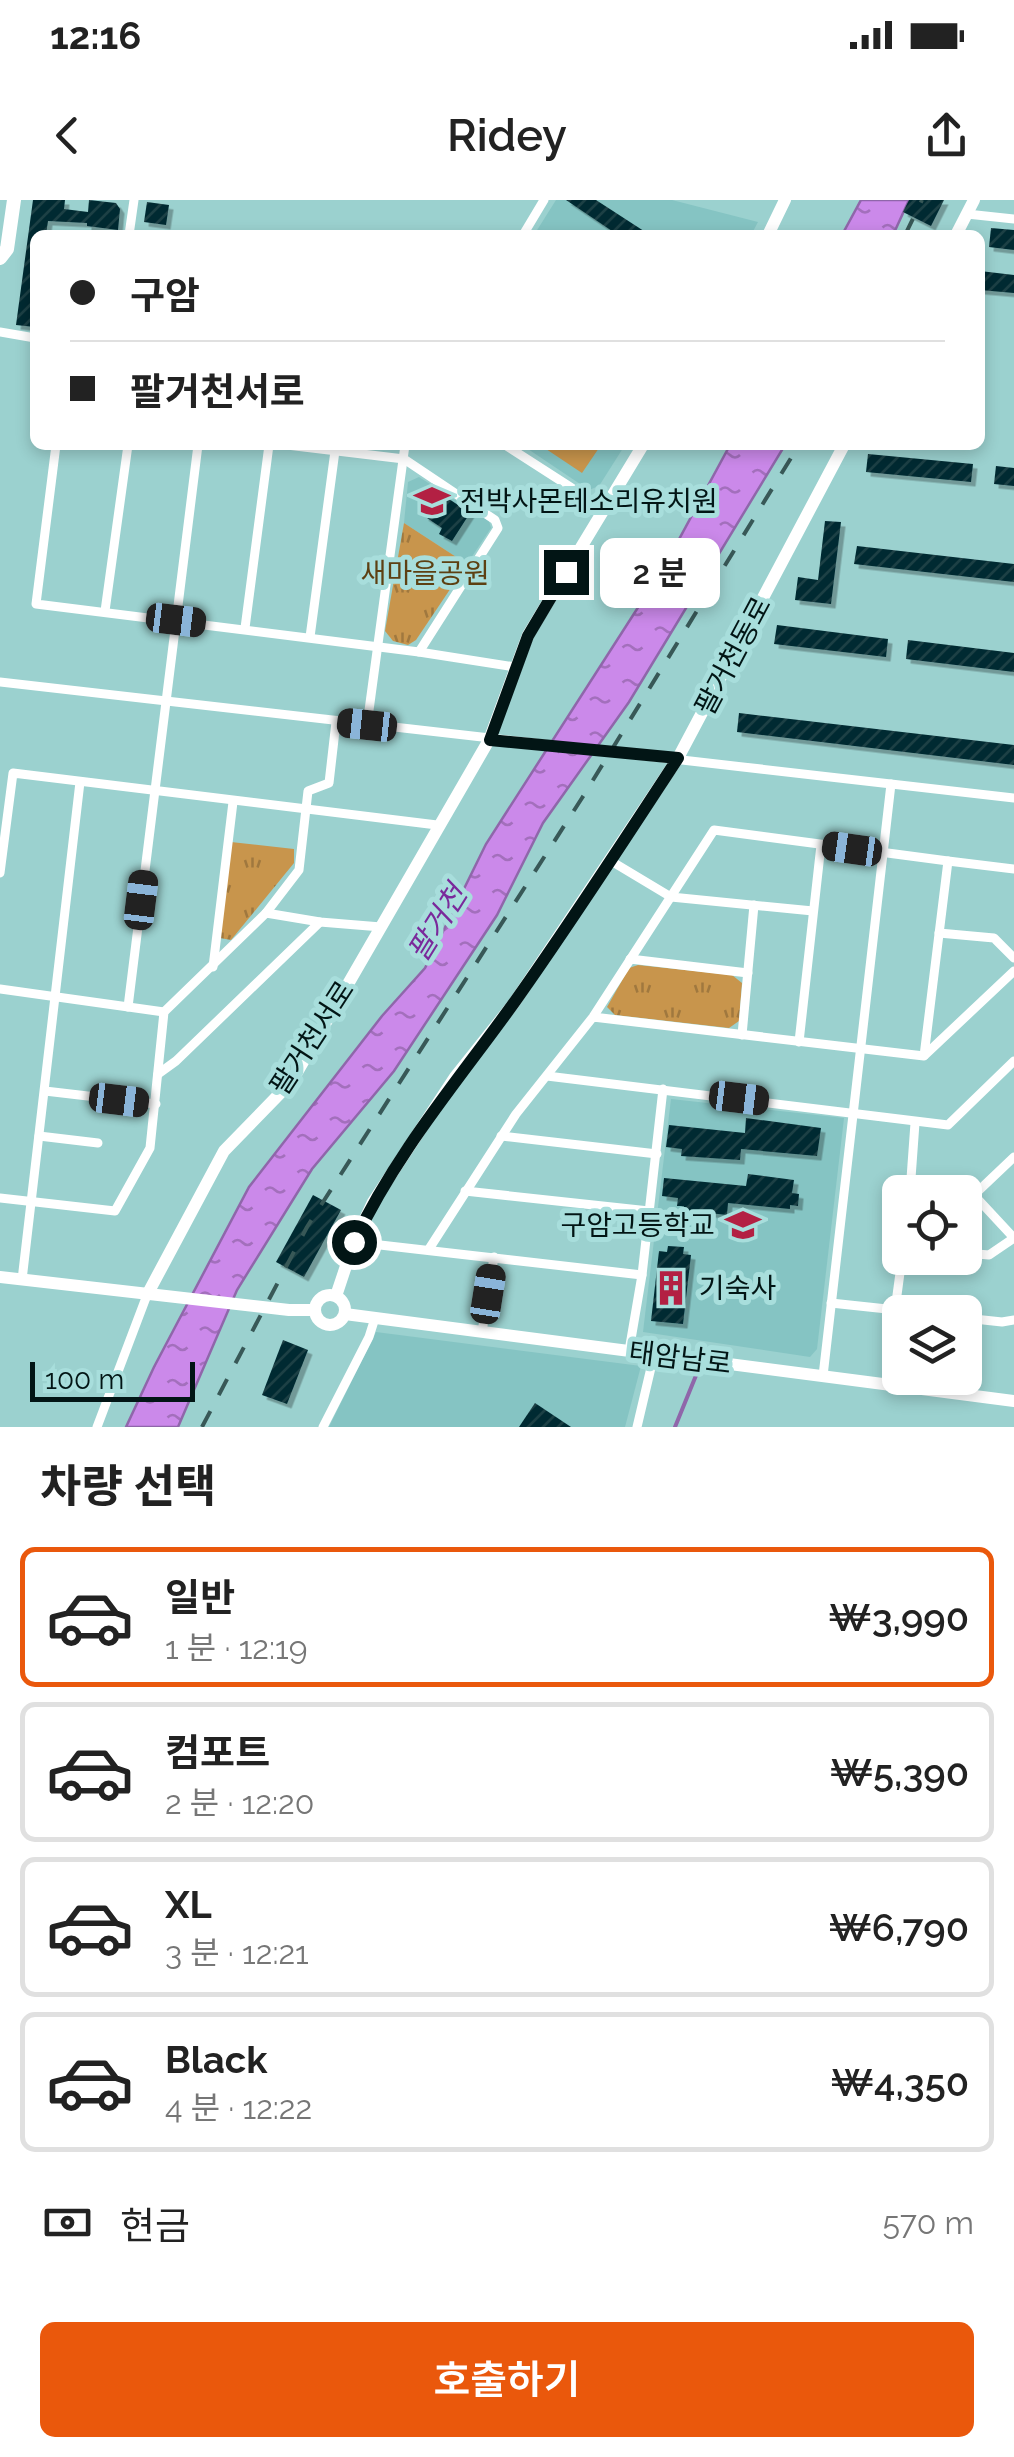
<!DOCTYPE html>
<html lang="ko">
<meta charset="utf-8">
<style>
:root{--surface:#fff;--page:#f6f6f6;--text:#222;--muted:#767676;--line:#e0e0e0;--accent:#ea580c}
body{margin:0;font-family:Raleway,"Noto Sans KR",sans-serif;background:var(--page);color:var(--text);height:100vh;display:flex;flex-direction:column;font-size:38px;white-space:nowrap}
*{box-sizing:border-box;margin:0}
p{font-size:32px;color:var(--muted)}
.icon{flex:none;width:55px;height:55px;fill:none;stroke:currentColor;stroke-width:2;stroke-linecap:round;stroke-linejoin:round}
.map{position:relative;height:1227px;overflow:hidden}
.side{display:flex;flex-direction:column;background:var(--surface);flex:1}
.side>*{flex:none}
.guide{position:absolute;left:30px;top:30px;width:955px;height:220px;border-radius:15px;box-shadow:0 5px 15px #0003;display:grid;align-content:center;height:220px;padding:0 40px;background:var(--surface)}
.tools{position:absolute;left:882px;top:975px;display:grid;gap:20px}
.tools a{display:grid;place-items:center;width:100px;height:100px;border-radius:15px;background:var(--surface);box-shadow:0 5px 15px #0003;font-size:50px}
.scale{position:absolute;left:30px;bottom:25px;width:165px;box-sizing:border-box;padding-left:10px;border:5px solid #021515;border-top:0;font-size:28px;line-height:35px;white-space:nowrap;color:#021515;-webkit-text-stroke:8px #a8dedc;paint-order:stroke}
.end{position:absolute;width:45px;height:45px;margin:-22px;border:12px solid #021515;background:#fff;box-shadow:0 0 0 5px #fff}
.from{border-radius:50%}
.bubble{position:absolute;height:70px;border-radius:15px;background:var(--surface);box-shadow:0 5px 15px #0003;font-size:32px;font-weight:600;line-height:70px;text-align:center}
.car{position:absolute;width:30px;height:60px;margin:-30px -15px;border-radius:12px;box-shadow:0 0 8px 2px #0007;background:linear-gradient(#222 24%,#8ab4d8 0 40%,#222 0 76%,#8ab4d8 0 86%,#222 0)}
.guide b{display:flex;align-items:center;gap:35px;height:95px;font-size:38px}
.guide b+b{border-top:2px solid var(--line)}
.guide i{width:25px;height:25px;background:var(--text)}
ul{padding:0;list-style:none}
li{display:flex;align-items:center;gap:30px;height:140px;margin:0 20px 15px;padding:0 20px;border:5px solid var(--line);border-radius:15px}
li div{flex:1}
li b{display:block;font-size:38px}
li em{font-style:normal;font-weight:600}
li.on{border-color:var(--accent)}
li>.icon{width:90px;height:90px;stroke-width:1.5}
h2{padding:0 40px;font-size:45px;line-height:120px}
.pay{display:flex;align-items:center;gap:25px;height:110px;padding:0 40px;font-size:38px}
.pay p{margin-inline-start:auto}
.primary-button{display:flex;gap:20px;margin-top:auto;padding:20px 40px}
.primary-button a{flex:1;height:115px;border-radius:15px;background:var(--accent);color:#fff;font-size:40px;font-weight:600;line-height:115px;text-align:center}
.status{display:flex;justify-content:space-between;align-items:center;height:70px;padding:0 50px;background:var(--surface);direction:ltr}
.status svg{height:28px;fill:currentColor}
header{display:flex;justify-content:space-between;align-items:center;height:130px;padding:0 40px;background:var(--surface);font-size:45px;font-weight:600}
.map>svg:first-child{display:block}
</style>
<div class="status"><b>12:16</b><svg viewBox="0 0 49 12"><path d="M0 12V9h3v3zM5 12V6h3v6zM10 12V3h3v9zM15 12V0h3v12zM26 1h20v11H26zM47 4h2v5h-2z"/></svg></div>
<header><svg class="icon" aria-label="back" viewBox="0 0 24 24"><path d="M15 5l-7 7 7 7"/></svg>Ridey<svg class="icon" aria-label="share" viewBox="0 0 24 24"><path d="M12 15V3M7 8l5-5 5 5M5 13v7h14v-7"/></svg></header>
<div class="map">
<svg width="1014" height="1227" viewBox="0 0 1014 1227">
<defs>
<pattern id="grass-tufts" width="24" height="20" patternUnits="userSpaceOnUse" patternTransform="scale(2.5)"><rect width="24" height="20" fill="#c8954c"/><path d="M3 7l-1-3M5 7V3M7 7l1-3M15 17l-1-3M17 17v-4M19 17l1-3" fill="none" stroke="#a0783e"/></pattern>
<pattern id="water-ripples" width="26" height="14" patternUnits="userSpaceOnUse" patternTransform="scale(2.5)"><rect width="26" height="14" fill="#cb89ea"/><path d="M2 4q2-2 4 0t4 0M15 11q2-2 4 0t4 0" fill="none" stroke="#a36fbc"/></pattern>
<pattern id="building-hatch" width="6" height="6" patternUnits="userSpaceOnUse" patternTransform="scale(2.5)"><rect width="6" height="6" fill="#022931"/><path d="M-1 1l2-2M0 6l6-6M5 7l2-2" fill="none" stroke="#1d3f45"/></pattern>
<filter id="shadow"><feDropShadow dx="4.5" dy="4.5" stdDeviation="0" flood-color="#0004"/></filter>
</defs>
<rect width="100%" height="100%" fill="#9bd1cf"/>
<!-- built -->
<g fill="#85c4c3">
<path d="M 556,0 L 672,0 L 758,22 L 751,35 L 534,35 Z"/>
<path d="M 522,245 L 625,245 L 599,286 L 589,290 Z"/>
<path d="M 419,277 L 489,321 L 491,328 L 467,364 L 404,323 L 408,282 Z"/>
<path d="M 671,899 L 844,918 L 817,1149 L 810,1157 L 643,1132 Z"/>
<path d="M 376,1132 L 641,1166 L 625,1227 L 329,1227 Z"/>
</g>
<!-- grass -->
<g fill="url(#grass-tufts)">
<path d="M 404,323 L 467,364 L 416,440 L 408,445 L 393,441 L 385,431 Z"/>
<path d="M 231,642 L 294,649 L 294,663 L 231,740 L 220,738 Z"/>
<path d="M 638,765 L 732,775 L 742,783 L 739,821 L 729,828 L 615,815 L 607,807 L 629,768 Z"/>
</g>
<!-- pitch -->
<path fill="#c8954c" d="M 540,245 L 601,245 L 582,273 Z"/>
<!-- water -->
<g fill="url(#water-ripples)" stroke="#8f66aa" stroke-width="2.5">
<path d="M 861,0 L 909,0 L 893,35 L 842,35 Z"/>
<path d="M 730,245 L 785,245 L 629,502 L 543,623 L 497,715 L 394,871 L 312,969 L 237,1090 L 178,1227 L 126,1227 L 154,1167 L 249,987 L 382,816 L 425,768 L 486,644 L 664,367 Z"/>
</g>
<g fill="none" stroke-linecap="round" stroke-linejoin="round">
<!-- stream -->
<path stroke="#8f66aa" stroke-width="4" d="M 675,1227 L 697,1173"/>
</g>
<!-- building -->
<g fill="url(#building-hatch)" filter="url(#shadow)">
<path d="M 33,0 L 65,0 L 64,9 L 88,12 L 89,0 L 116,3 L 120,9 L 118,30 L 87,26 L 87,23 L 48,21 L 46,35 L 35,35 L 35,127 L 16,125 Z"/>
<path d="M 566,0 L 596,0 L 650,35 L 618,35 Z"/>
<path d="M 909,0 L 944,0 L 931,26 L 903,12 Z"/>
<path d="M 147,2 L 169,5 L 166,25 L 144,22 Z"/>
<path d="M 991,28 L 1014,30 L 1014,50 L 989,47 Z"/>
<path d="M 980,71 L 1014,75 L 1014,93 L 980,90 Z"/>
<path d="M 868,254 L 973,264 L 971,282 L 866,272 Z"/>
<path d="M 996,266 L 1014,268 L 1014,286 L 994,284 Z"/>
<path d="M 434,289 L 470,313 L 452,341 L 439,334 L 442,328 L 424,316 L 427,310 L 422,307 Z"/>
<path d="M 825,321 L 841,322 L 831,404 L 795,400 L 798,377 L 818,380 Z"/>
<path d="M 857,346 L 1014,364 L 1014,382 L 854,364 Z"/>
<path d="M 777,425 L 888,439 L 886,457 L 774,444 Z"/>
<path d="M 908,440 L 1014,453 L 1014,472 L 906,459 Z"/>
<path d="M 739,513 L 1014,545 L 1014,565 L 737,532 Z"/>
<path d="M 746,918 L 821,928 L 817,956 L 741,949 L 740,960 L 681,956 L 682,949 L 666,947 L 669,925 L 745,933 Z"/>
<path d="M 748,974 L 794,980 L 792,993 L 799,994 L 798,1006 L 790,1005 L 790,1009 L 728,1003 L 727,1015 L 683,1010 L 684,1006 L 677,1006 L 678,998 L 662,996 L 664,978 L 746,986 Z"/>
<path d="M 313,995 L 341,1010 L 304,1077 L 276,1062 Z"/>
<path d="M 668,1046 L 684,1047 L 683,1054 L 691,1055 L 683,1124 L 651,1121 L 659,1051 L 667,1052 Z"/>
<path d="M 283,1140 L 308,1150 L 287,1204 L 262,1195 Z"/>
<path d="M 535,1203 L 571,1227 L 519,1227 Z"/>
</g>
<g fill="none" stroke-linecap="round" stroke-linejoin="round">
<!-- minor -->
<g stroke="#fff" stroke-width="9">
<path d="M 967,14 L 1014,19"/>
<path d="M 129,35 L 134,0"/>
<path d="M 523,35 L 544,0"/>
<path d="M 0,132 L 35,138"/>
<path d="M 56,245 L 36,404 L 419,452 L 498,328 L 495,320 L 404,259 L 287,245"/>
<path d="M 505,245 L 603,308"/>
<path d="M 105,411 L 128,245"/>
<path d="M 245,428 L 269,245"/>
<path d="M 310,437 L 335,251"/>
<path d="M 419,452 L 515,467"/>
<path d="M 0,482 L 1014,598"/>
<path d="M 367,525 L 405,245"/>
<path d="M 611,661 L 671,697 L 813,711"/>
<path d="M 948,661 L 1014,669"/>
<path d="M 0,673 L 13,573 L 437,625"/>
<path d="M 266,713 L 320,722 L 381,727"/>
<path d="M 939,733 L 994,738 L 1014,758"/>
<path d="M 630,759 L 748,773"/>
<path d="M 213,767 L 233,602"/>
<path d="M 0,789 L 164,812"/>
<path d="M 128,807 L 198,245"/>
<path d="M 742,835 L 754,705"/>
<path d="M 799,842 L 821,645"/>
<path d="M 925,855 L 1014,771"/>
<path d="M 158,874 L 176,861 L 320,722"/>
<path d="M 547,876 L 948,925 L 1014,861"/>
<path d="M 45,891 L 156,904"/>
<path d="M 39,936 L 98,943"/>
<path d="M 501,936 L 657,954"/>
<path d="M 910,988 L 952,992"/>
<path d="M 465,991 L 649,1011"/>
<path d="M 910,992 L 915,923"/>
<path d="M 965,994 L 974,995 L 1014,957"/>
<path d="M 0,998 L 115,1011 L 150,948 L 164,812 L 266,713 L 299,670 L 308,591 L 329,583 L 336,522"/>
<path d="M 354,1042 L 642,1075"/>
<path d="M 429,1049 L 516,914 L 593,817 L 714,630 L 948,661 L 924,856 L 593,817"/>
<path d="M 965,1053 L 989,1055 L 1014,1038 L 974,995"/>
<path d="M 22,1080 L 80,582"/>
<path d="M 831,1103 L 915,1112"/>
<path d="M 895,1110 L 902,1058"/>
<path d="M 965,1118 L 1002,1122 L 1014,1120"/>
<path d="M 482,1132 L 494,1057"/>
<path d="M 629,1151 L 642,1075 L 663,889"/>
<path d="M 823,1176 L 891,584"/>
<path d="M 97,1227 L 147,1095"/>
<path d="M 323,1227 L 369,1137 L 375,1118"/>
<path d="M 637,1227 L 654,1155"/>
</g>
<!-- secondary -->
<g stroke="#fff" stroke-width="12">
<path d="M 768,35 L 785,0"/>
<path d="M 956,35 L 974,0"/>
<path d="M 0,1077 L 289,1110 L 315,1110"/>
<circle cx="330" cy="1110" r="15"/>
<path d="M 147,1095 L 224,951 L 292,881 L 489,540 L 528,435 L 643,245"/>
<path d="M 336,1096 L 354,1042 L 373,1002 L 455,877 L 514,803 L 678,558 L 844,245"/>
<path d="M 345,1114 L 1014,1201"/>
</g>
<!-- primary -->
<path stroke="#fff" stroke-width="14" d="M 0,58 L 7,49 L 14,0"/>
<!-- rail -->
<g stroke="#385857" stroke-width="4" stroke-dasharray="18 18" stroke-linecap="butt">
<path d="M 905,35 L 922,0"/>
<path d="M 202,1227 L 307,1027 L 582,598 L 799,245"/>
</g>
</g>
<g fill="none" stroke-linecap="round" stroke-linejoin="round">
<!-- route -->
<path stroke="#021515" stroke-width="12" d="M 354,1042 C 397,951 458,881 516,800 C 572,721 625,639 678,558 L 490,540 L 528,436 L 566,372"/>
</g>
<!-- icons -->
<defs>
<symbol id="school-bare" viewBox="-9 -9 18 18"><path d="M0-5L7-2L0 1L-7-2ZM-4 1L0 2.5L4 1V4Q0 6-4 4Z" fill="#b32043" stroke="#a8dedc" stroke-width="2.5" paint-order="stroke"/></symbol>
<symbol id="building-bare" viewBox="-9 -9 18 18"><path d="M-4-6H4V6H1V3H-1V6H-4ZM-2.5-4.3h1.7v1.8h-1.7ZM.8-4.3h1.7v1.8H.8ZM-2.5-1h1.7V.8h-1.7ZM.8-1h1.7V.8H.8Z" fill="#b32043" stroke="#a8dedc" stroke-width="2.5" paint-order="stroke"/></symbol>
</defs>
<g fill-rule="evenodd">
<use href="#school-bare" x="407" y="276" width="50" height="50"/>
<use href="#school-bare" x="718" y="1000" width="50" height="50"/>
<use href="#building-bare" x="646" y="1063" width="50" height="50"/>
</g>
<g text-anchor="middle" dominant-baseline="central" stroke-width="10" stroke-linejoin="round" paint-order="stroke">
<!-- poi labels -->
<g font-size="28" fill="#021515" stroke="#a8dedc" text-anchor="start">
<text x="460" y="301">전박사몬테소리유치원</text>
<text x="715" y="1025" text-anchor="end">구암고등학교</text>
<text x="699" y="1088">기숙사</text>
</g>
<!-- park labels -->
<g font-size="28" fill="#5d4012" stroke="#a8dedc">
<text x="425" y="373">새마을공원</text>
</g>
<!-- street labels -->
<g font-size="28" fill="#021515" stroke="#a8dedc">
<text transform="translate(733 456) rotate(-62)">팔거천동로</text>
<text transform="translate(312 838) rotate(-57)">팔거천서로</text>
<text transform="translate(680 1158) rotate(7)">태암남로</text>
</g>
<!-- water labels -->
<g font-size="30" font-style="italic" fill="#7a299b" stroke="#a8dedc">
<text transform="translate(437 723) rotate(-58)">팔거천</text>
</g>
</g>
</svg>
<div class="tools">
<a><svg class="icon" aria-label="locate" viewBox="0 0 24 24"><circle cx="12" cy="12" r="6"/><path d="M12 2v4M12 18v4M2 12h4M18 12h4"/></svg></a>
<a><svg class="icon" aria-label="layers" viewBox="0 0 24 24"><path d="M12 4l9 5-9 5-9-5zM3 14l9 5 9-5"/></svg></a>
</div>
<div class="scale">100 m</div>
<i class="end from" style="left:354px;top:1042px"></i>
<i class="end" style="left:566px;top:372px"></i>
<div class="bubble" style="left:600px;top:338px;width:120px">2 분</div>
<i class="car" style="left:176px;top:420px;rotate:97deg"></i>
<i class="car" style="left:367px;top:525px;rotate:276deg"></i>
<i class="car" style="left:852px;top:649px;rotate:278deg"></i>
<i class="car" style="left:141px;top:700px;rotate:7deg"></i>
<i class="car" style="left:739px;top:898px;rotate:97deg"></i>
<i class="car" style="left:119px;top:900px;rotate:97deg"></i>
<i class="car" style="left:488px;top:1094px;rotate:9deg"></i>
<div class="guide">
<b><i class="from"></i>구암</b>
<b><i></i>팔거천서로</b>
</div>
</div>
<section class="side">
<h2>차량 선택</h2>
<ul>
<li class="on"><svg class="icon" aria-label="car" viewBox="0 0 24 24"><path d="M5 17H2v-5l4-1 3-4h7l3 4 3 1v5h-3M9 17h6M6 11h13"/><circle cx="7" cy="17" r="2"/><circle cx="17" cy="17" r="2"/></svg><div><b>일반</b><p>1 분 · 12:19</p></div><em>₩3,990</em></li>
<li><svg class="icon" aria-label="car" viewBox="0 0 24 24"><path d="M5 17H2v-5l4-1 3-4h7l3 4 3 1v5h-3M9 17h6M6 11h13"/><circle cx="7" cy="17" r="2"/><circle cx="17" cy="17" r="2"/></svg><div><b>컴포트</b><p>2 분 · 12:20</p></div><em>₩5,390</em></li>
<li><svg class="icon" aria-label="car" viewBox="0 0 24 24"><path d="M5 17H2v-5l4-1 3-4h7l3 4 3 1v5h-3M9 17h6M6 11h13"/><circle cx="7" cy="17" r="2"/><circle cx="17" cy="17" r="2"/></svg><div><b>XL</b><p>3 분 · 12:21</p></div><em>₩6,790</em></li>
<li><svg class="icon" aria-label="car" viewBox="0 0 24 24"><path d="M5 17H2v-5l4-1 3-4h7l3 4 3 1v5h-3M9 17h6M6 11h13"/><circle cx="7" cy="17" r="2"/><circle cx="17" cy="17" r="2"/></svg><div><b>Black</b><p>4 분 · 12:22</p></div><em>₩4,350</em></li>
</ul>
<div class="pay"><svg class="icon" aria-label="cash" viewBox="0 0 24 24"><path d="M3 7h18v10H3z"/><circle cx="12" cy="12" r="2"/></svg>현금<p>570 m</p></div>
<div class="primary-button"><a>호출하기</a></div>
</section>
